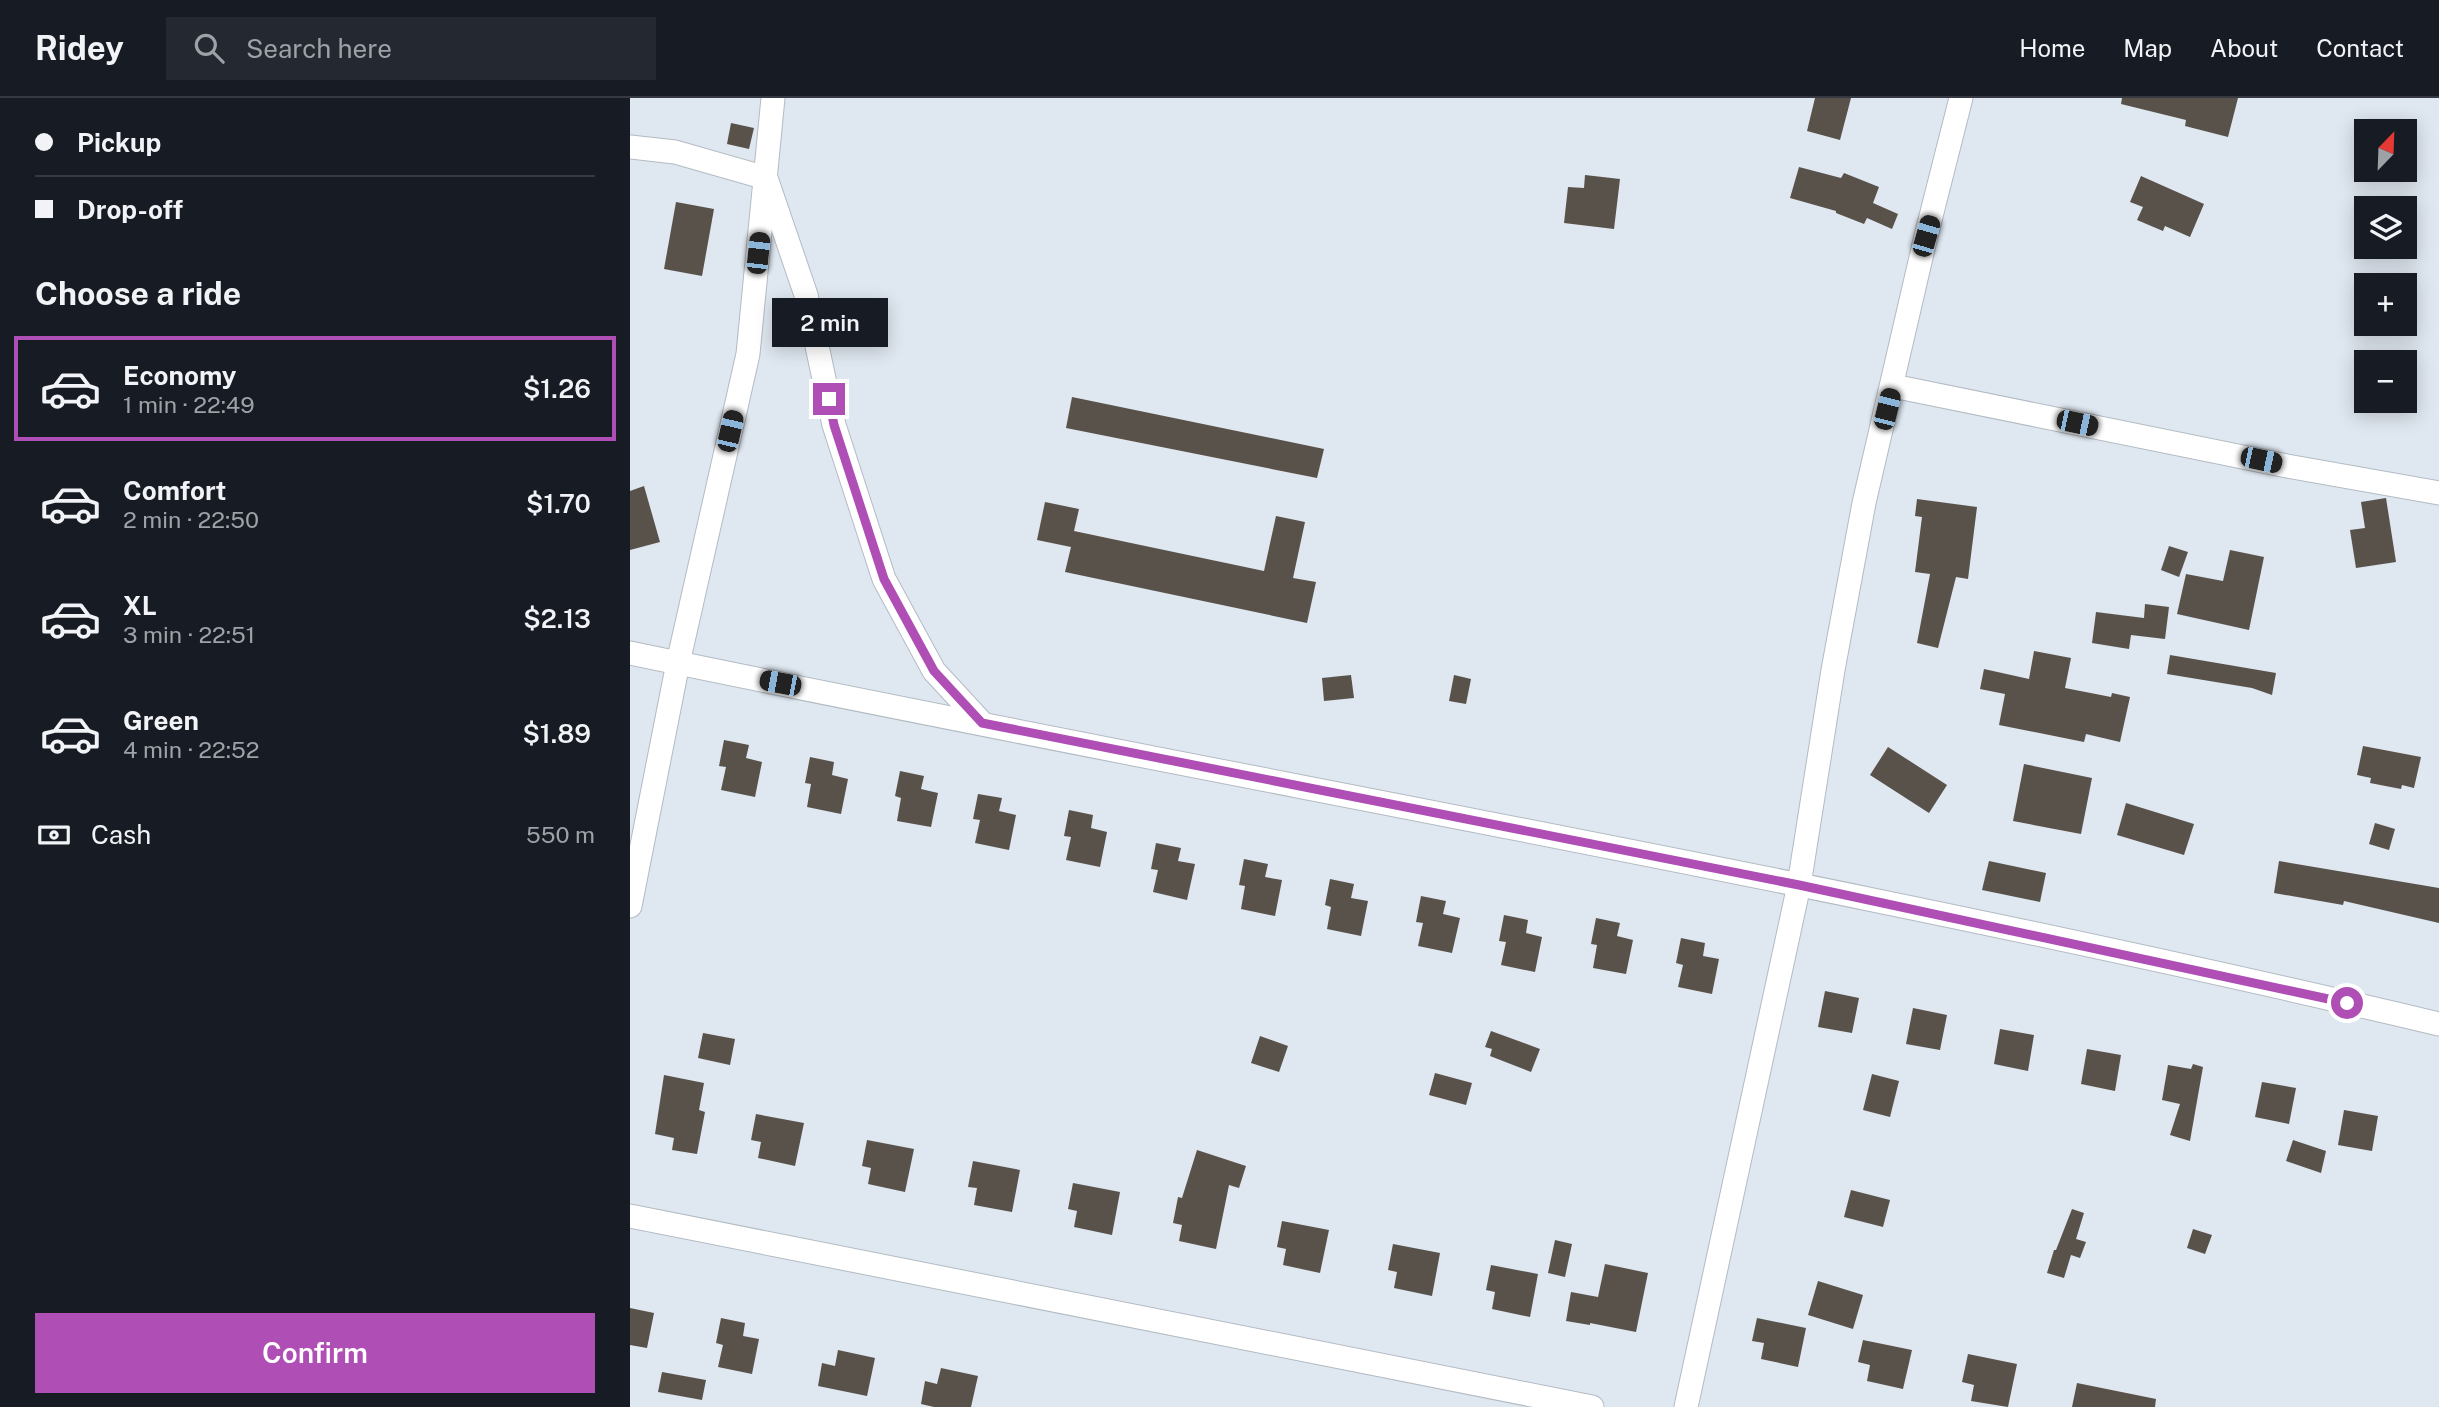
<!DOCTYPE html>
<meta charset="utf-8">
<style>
:root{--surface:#171b24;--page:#242831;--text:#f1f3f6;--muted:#9ea1a6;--line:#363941;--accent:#af4eb5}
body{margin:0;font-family:"Public Sans",sans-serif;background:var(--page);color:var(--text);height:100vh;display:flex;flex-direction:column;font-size:26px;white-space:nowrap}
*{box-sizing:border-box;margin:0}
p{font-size:23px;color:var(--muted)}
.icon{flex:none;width:38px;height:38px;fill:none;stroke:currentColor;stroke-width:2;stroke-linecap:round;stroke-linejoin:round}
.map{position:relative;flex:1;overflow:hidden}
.panel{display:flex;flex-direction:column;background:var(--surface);width:630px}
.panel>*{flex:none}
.hud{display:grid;align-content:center;height:154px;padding:0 35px;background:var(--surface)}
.needle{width:46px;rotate:23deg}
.buttons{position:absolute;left:1724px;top:21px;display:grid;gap:14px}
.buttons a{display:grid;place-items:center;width:63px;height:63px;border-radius:0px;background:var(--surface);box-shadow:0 4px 18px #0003;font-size:35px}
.end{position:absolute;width:32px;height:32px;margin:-16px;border:9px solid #af4eb5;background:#fff;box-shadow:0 0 0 4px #fff}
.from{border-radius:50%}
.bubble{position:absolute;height:49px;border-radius:0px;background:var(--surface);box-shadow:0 4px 18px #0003;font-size:23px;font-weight:600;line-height:49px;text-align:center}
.car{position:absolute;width:21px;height:42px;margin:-21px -10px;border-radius:9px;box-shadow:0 0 5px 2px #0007;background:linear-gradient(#222 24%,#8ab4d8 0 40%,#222 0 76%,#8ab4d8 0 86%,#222 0)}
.hud b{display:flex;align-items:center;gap:24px;height:66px;font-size:26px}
.hud b+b{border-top:2px solid var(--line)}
.hud i{width:18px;height:18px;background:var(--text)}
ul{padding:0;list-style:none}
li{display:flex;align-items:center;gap:21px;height:105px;margin:0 14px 10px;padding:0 21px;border:4px solid transparent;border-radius:0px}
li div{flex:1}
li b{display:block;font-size:26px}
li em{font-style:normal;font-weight:600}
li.active{border-color:var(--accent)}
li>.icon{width:63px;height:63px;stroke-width:1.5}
h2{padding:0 35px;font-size:32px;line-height:84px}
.pay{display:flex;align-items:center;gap:18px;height:77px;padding:0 35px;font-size:26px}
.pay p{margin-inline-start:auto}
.action{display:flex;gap:14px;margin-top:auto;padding:14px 35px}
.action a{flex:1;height:80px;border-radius:0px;background:var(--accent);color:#fff;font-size:28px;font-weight:600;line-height:80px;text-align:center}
header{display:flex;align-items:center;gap:42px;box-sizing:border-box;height:98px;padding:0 35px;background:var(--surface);border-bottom:2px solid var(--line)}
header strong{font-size:33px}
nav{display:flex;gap:38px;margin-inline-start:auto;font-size:24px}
.search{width:490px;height:63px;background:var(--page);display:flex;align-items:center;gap:18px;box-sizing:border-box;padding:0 24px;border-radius:0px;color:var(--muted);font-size:26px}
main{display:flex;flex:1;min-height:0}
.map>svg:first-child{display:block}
</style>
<header>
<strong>Ridey</strong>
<div class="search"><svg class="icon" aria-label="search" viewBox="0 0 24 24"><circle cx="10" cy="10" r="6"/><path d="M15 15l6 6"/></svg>Search here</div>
<nav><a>Home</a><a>Map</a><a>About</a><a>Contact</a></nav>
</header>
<main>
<section class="panel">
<div class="hud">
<b><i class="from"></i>Pickup</b>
<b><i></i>Drop-off</b>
</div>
<h2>Choose a ride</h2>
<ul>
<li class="active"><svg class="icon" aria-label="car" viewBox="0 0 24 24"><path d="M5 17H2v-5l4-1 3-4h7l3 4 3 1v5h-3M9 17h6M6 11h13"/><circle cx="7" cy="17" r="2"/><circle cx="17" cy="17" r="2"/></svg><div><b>Economy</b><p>1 min · 22:49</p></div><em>$1.26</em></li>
<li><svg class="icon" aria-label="car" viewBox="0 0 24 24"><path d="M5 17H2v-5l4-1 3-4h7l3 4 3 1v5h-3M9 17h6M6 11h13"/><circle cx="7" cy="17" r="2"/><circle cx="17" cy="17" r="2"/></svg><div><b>Comfort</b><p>2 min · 22:50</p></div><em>$1.70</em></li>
<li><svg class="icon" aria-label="car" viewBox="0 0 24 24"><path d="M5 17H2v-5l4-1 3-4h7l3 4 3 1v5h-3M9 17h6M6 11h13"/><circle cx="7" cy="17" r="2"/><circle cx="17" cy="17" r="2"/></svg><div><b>XL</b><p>3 min · 22:51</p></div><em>$2.13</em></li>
<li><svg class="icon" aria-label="car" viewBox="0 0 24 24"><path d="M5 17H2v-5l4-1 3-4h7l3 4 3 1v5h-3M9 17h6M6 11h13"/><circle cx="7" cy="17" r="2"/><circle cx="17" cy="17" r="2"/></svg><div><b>Green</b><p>4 min · 22:52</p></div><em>$1.89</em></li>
</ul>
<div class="pay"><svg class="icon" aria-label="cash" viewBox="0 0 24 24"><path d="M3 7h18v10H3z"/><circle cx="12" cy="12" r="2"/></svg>Cash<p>550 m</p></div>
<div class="action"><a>Confirm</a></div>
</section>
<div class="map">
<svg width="1809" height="1309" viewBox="0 0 1809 1309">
<rect width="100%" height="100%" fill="#dfe7f0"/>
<!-- building -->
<g fill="#59524b">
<path d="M 1185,0 L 1221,0 L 1210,42 L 1177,33 Z"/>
<path d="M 1492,0 L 1608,0 L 1598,39 L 1555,28 L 1556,22 L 1491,6 Z"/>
<path d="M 101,25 L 124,30 L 119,51 L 97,46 Z"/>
<path d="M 1169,69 L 1211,80 L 1214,75 L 1249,89 L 1243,105 L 1268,116 L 1262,131 L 1237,120 L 1234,126 L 1206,115 L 1206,113 L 1160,100 Z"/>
<path d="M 955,77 L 990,81 L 984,131 L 934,125 L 938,89 L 954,90 Z"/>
<path d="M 1511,78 L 1574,106 L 1560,139 L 1535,128 L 1533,133 L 1507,122 L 1513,109 L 1500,104 Z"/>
<path d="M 46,104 L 84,111 L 72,178 L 34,171 Z"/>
<path d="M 442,299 L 694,351 L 687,380 L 436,330 Z"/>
<path d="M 14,388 L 30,444 L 0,452 L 0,393 Z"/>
<path d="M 1756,400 L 1766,464 L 1726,470 L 1720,432 L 1735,430 L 1731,404 Z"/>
<path d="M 1287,401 L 1347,409 L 1338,481 L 1326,479 L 1308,550 L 1287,545 L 1300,476 L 1285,474 L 1292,419 L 1285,418 Z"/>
<path d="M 415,404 L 449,411 L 444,433 L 634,473 L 646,418 L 675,424 L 663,480 L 686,484 L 677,525 L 435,474 L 441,449 L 407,442 Z"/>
<path d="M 1539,448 L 1558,454 L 1549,479 L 1531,472 Z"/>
<path d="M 1600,452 L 1634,459 L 1619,532 L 1547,516 L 1556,476 L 1593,483 Z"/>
<path d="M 1515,506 L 1539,509 L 1535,541 L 1501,537 L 1499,551 L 1462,545 L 1466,514 L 1514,520 Z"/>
<path d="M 1404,553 L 1441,560 L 1435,590 L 1481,599 L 1482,595 L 1500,599 L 1490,644 L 1456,636 L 1454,644 L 1369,627 L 1375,596 L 1350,591 L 1354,571 L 1399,581 Z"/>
<path d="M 1540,557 L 1646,575 L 1642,597 L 1622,590 L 1537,576 Z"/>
<path d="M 721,577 L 724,600 L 694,603 L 692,580 Z"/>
<path d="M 824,577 L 841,581 L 836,606 L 819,603 Z"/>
<path d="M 94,642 L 119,647 L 116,660 L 132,664 L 125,699 L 91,692 L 96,669 L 89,668 Z"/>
<path d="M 1733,648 L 1791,659 L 1784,690 L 1772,687 L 1771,691 L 1740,685 L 1741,680 L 1727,677 Z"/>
<path d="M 1258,649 L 1317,687 L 1299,715 L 1240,677 Z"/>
<path d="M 180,659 L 204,664 L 202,677 L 218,681 L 211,716 L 177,709 L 181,686 L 175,685 Z"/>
<path d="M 1394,666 L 1462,680 L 1451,736 L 1383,723 Z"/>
<path d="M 270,673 L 294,678 L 291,691 L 308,695 L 301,729 L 267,723 L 271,700 L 265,698 Z"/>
<path d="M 348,696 L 372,700 L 369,713 L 386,717 L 379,752 L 345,745 L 350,722 L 343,721 Z"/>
<path d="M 1496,705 L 1564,726 L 1554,757 L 1487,737 Z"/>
<path d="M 439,712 L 463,717 L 461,730 L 477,734 L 470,769 L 436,762 L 441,739 L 434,738 Z"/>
<path d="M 1745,725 L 1765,731 L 1759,752 L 1739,746 Z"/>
<path d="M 526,745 L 551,750 L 548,763 L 565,766 L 557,802 L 523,794 L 528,772 L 521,771 Z"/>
<path d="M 614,761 L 638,766 L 635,779 L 652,782 L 645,818 L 611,811 L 615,788 L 609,787 Z"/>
<path d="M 1359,763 L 1416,775 L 1410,804 L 1352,792 Z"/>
<path d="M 1649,763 L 1809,790 L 1809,825 L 1714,803 L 1713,807 L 1644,795 Z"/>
<path d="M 700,781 L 724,786 L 721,800 L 738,803 L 731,838 L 697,831 L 701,809 L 695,807 Z"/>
<path d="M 791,798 L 816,803 L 813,816 L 830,820 L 822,855 L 788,848 L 793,825 L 786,824 Z"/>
<path d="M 874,817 L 898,822 L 896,835 L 912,839 L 905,874 L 871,867 L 876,844 L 869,843 Z"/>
<path d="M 966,820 L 990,825 L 987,838 L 1003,842 L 996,876 L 963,870 L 967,847 L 961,846 Z"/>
<path d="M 1051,840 L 1075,845 L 1073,858 L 1089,861 L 1082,896 L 1048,889 L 1053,867 L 1046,865 Z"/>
<path d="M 1195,893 L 1229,900 L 1222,935 L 1188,929 Z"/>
<path d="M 1283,910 L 1317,917 L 1310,952 L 1276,946 Z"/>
<path d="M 1370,931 L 1404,937 L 1398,973 L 1364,966 Z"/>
<path d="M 861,933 L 910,951 L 901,974 L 860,958 L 862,951 L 855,949 Z"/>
<path d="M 73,935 L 105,941 L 100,967 L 68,960 Z"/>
<path d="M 630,938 L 658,948 L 649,974 L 621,965 Z"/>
<path d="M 1457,951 L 1491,957 L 1485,993 L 1451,986 Z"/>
<path d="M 1563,966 L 1573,969 L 1560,1043 L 1540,1037 L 1550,1006 L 1532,1002 L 1538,967 L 1561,971 Z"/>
<path d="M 805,975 L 842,985 L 836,1007 L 799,997 Z"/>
<path d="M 1242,976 L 1269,983 L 1260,1019 L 1233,1012 Z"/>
<path d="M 34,977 L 74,985 L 69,1012 L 75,1014 L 67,1056 L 42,1052 L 44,1040 L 25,1036 Z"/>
<path d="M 1632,984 L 1666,990 L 1659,1026 L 1625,1019 Z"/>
<path d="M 1714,1012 L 1748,1018 L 1742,1053 L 1708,1047 Z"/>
<path d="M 126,1016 L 174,1025 L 165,1068 L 128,1060 L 131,1044 L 121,1042 Z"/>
<path d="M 237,1042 L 284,1051 L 275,1094 L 238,1086 L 241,1070 L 232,1068 Z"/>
<path d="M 1663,1042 L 1696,1053 L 1691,1075 L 1656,1063 Z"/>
<path d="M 567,1052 L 616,1068 L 609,1090 L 599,1087 L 586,1151 L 549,1143 L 552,1127 L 543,1125 L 548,1099 L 552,1100 Z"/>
<path d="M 343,1063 L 390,1072 L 382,1114 L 344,1107 L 347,1090 L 338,1089 Z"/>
<path d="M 443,1085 L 490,1094 L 482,1137 L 444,1129 L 447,1113 L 438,1111 Z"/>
<path d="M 1221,1092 L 1260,1102 L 1253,1129 L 1214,1119 Z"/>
<path d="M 1442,1111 L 1454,1115 L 1446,1141 L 1456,1144 L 1450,1160 L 1441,1157 L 1434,1180 L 1417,1175 L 1424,1152 L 1426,1152 Z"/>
<path d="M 652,1123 L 699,1132 L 690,1175 L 653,1167 L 656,1151 L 647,1149 Z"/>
<path d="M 1563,1131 L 1582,1137 L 1575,1156 L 1557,1150 Z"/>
<path d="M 925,1142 L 942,1146 L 935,1179 L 918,1175 Z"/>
<path d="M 763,1146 L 810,1155 L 802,1198 L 764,1190 L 767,1174 L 758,1172 Z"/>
<path d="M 975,1166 L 1018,1175 L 1006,1234 L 960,1225 L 960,1227 L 936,1223 L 941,1194 L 968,1199 Z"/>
<path d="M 861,1167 L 908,1176 L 900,1219 L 862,1211 L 865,1194 L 856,1192 Z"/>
<path d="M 1188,1183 L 1233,1197 L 1223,1231 L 1178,1217 Z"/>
<path d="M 0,1210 L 24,1215 L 17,1250 L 0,1247 Z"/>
<path d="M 91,1220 L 115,1225 L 113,1238 L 129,1241 L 122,1276 L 88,1269 L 93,1247 L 86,1245 Z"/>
<path d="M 1127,1220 L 1176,1230 L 1168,1269 L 1131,1261 L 1134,1245 L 1122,1243 Z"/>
<path d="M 1233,1242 L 1282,1252 L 1273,1291 L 1237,1283 L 1240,1267 L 1228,1264 Z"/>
<path d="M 208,1252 L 245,1260 L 237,1298 L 188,1288 L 192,1265 L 205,1268 Z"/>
<path d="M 1338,1256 L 1387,1266 L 1378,1309 L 1341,1303 L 1344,1287 L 1332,1284 Z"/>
<path d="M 311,1270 L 348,1278 L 341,1309 L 304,1309 L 291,1306 L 295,1283 L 307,1286 Z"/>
<path d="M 32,1274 L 76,1282 L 72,1302 L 28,1294 Z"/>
<path d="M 1447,1285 L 1526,1301 L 1525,1309 L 1442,1309 Z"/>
</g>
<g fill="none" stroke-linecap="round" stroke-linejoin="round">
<defs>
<g id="street">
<path d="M 0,49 L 45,54 L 136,80 L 176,197 L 204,327 L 254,481 L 304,573 L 352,625"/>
<path d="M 1263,288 L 1657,368 L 1809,395"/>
<path d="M 0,555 C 603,681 1210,784 1809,926"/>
<path d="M 0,808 L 48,565 L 118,256 L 143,0"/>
<path d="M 0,1118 L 962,1309"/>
<path d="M 1056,1309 L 1169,787 L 1203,572 L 1234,405 L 1296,138 L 1331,0"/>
</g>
</defs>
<!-- street casing -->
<use href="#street" stroke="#b3bbc3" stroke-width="25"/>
<!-- street -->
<use href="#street" stroke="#fff" stroke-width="23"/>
</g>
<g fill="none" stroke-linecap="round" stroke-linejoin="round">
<!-- route -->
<path stroke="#af4eb5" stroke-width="9" d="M 199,301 L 204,327 L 254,481 L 304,573 L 352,625 L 1169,787 L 1717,905"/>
</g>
</svg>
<div class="buttons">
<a><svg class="needle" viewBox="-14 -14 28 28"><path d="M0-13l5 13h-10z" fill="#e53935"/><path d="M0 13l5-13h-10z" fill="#9ea1a6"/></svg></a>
<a><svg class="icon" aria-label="layers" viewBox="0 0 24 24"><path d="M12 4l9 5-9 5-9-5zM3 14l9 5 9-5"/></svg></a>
<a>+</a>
<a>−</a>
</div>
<i class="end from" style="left:1717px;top:905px"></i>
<i class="end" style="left:199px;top:301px"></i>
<div class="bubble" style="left:142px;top:200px;width:116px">2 min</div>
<i class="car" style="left:1296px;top:138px;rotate:16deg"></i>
<i class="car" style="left:128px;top:155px;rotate:6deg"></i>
<i class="car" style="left:1257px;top:311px;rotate:14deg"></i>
<i class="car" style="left:1447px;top:325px;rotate:102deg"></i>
<i class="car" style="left:100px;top:333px;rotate:13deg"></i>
<i class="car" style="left:1631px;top:362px;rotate:102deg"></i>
<i class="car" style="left:150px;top:585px;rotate:281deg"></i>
</div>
</main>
